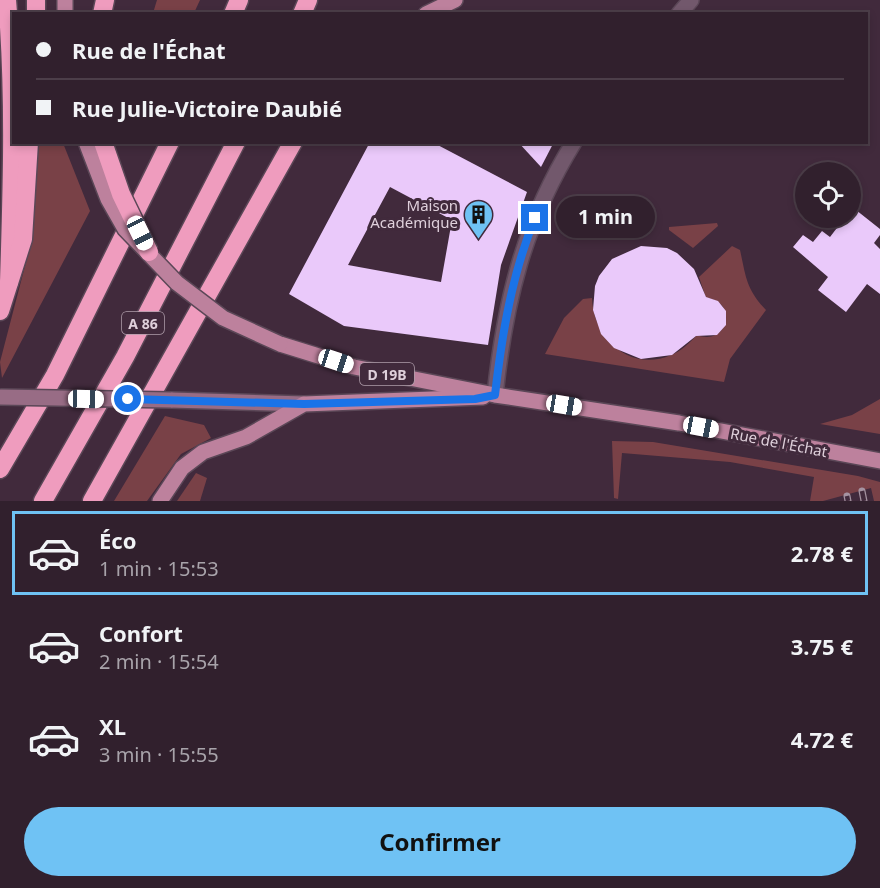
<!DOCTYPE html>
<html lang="fr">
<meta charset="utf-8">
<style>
:root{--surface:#31202d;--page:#392835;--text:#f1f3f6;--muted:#a8a3aa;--line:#4c3e49;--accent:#6fc2f4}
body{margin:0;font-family:"Noto Sans",sans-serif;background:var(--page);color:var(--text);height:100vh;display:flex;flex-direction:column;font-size:22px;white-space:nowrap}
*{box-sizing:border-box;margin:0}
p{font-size:20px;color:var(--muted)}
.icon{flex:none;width:33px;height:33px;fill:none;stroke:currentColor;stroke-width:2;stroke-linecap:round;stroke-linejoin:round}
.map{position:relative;height:501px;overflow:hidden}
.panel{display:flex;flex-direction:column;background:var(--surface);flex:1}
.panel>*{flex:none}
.hud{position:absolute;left:12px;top:12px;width:856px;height:132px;border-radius:0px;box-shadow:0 3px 9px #0003,0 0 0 2px var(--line);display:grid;align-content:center;height:132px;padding:0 24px;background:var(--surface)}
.controls{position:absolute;left:795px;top:162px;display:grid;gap:12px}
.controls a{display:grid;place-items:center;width:66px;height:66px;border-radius:50%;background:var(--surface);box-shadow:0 3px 9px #0003,0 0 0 2px var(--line);font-size:30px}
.end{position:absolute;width:27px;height:27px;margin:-14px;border:8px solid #1a73e8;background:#fff;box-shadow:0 0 0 3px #fff}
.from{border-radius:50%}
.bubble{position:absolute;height:42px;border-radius:21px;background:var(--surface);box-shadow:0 3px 9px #0003,0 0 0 2px var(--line);font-size:20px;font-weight:700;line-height:42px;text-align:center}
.car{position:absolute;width:18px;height:36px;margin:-18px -9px;border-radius:8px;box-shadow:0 0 4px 2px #0007;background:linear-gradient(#fff 24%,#345 0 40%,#fff 0 76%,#345 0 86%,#fff 0)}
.hud b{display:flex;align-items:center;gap:21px;height:57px;font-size:22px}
.hud b+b{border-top:2px solid var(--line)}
.hud i{width:15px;height:15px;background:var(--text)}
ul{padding:10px 0 0;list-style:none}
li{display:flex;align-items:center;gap:18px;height:84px;margin:0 12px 9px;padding:0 12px;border:3px solid transparent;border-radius:0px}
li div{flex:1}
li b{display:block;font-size:22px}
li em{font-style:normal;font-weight:700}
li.selected{border-color:var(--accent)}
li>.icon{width:54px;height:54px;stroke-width:1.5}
.button{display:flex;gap:12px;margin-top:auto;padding:12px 24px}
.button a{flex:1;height:69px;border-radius:36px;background:var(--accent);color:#111;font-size:24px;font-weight:700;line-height:69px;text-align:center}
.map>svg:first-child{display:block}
</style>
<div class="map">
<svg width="880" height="501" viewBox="0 0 880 501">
<rect width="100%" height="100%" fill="#412a3c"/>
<!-- green -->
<g fill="#794147">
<path d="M 157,0 L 200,0 L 194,13 L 153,13 Z"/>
<path d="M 38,143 L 63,143 L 90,211 L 2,378 L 0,362 L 31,243 Z"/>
<path d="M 717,223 L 718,226 L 693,248 L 669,230 L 669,227 Z"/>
<path d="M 732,246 L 740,250 C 746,277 746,289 766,310 L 730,359 L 724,382 L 545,354 L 564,318 L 583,299 L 592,298 C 593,338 630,373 671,355 C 682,351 689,343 697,335 C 728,347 739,301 706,298 L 699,277 Z"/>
<path d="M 880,399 L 880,434 L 820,424 L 852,415 Z"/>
<path d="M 165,416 L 204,425 L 211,438 L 181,454 L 147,501 L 114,501 Z"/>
<path d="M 612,441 L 653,442 L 858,476 L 880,482 L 880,501 L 874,501 L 871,488 L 823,501 L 810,501 L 814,477 L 730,462 L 622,453 L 618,499 L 614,498 Z"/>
<path d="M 196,473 L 207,478 L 200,501 L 177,501 Z"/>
</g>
<!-- building -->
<g fill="#eac9fa" fill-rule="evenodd">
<path d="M 370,142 L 432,142 L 527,192 L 501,265 L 488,345 L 344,326 L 289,294 ZM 390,187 L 452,220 L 441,282 L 348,265 Z"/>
<path d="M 518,142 L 554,142 L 541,167 Z"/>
<path d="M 856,210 L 880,229 L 880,235 L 874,243 L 880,249 L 880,294 L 867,284 L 846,312 L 818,290 L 828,277 L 793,247 L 803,235 L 813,242 L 822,231 L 830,237 L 843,220 L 846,222 Z"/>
<path d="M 641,246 L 667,248 L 677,253 L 694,269 L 706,297 L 718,301 L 726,311 L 726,325 L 717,335 L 696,336 L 672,355 L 641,359 L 614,348 L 601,334 L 593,310 L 595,286 L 599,276 L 612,259 Z"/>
</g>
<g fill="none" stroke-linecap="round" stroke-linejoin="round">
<defs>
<g id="street">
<path d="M 679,14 L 691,0"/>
<path d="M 495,395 C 505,301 524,223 574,142"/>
</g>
<path id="secondary" d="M 171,400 L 304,404"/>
<g id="primary">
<path d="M 65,0 L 65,14"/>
<path d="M 426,14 L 455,0"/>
<path d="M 280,344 L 354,367 L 495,395 L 679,423 L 880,461"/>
<path d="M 160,501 L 182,468 L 203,452 L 246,437 L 304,404 L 483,397"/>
</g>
<g id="highway">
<path d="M 7,0 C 15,94 12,188 9,282"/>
<path d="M 36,14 L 36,0"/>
<path d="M 102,14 L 105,0"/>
<path d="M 233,14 L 239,0"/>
<path d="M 302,14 L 308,0"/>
<path d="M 0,311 L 23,239 L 29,142"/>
<path d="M 0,469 L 55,375 L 170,142"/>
<path d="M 43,501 L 125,357 L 236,142"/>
<path d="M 92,501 L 293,142"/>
</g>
</defs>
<!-- street casing -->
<use href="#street" stroke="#5b4757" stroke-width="18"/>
<!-- secondary casing -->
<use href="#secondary" stroke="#5b4757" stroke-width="18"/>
<!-- primary casing -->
<use href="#primary" stroke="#5b4757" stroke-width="18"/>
<!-- highway casing -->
<use href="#highway" stroke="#5b4757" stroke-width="21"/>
<!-- street -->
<use href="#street" stroke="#72586c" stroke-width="15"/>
<!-- secondary -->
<use href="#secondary" stroke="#986c85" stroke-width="15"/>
<!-- primary -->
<use href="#primary" stroke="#bd819d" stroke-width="15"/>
<!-- highway -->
<use href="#highway" stroke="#ef9cbe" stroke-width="18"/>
<defs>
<g id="rail">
<path d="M 862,491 L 864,501"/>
<path d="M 847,496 L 848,501"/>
</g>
</defs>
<!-- rail casing -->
<use href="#rail" stroke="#a593a1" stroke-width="7"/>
<!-- rail -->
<use href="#rail" stroke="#412a3c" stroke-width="4.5" stroke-dasharray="14" stroke-linecap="butt"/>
<defs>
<path id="secondary-bridge" d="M 0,397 L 171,400"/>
<path id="primary-bridge" d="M 86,142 L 108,199 L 125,229 L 177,283 L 223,318 L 280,344"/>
<path id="highway-bridge" d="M 103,142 L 121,194 L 149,252"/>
</defs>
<!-- secondary-bridge casing -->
<use href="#secondary-bridge" stroke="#5b4757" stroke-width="18" stroke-linecap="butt"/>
<!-- primary-bridge casing -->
<use href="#primary-bridge" stroke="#5b4757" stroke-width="18" stroke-linecap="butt"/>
<!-- highway-bridge casing -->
<use href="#highway-bridge" stroke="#5b4757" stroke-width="21" stroke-linecap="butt"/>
<!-- secondary-bridge -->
<use href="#secondary-bridge" stroke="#986c85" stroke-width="15"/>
<!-- primary-bridge -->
<use href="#primary-bridge" stroke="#bd819d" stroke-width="15"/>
<!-- highway-bridge -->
<use href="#highway-bridge" stroke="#ef9cbe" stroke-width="18"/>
</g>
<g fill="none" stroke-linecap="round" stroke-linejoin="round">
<!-- route -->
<path stroke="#1a73e8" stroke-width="8" d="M 128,399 L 304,404 L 475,399 L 495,395 C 502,334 512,274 535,218"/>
</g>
<!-- icons -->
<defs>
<symbol id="building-pin" viewBox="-11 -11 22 30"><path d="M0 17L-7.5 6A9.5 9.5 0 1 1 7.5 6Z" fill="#6fc2f4" stroke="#412a3c"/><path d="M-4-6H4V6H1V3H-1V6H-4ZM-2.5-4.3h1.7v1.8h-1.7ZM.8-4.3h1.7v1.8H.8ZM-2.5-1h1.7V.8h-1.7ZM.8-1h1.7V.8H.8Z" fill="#111"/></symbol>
</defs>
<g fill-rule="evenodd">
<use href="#building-pin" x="462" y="198" width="33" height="45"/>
</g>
<g text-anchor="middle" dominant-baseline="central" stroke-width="6" stroke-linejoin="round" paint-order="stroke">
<!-- shield labels -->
<g fill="#412a3c" stroke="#b09eab" stroke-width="1.5">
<rect x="122" y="312" width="42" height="22" rx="4.5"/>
<rect x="360" y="363" width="54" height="22" rx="4.5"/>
</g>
<g font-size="14" font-weight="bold" fill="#dfd0db">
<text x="143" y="323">A 86</text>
<text x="387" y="374">D 19B</text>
</g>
<!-- poi labels -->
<g font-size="15" fill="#dfd0db" stroke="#412a3c" text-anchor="end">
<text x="458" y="205">Maison<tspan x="458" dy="17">Académique</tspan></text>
</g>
<!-- street labels -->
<g font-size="15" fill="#dfd0db" stroke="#412a3c">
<text transform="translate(779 442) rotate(11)">Rue de l'Échat</text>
</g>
</g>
</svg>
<div class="controls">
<a><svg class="icon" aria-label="locate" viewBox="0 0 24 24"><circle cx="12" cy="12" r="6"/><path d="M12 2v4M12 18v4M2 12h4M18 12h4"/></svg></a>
</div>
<i class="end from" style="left:128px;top:399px"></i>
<i class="end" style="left:535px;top:218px"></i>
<div class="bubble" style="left:556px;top:196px;width:99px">1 min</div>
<i class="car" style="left:140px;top:233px;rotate:154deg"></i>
<i class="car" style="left:336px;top:361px;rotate:108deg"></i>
<i class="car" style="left:86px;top:399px;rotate:91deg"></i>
<i class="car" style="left:564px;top:405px;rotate:99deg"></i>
<i class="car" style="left:701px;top:427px;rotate:101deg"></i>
<div class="hud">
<b><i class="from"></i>Rue de l'Échat</b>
<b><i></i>Rue Julie-Victoire Daubié</b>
</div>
</div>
<section class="panel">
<ul>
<li class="selected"><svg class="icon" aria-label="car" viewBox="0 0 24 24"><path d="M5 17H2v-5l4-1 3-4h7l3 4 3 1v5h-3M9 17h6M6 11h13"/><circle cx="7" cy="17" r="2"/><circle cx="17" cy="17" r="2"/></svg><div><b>Éco</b><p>1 min · 15:53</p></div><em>2.78 €</em></li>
<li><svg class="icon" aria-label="car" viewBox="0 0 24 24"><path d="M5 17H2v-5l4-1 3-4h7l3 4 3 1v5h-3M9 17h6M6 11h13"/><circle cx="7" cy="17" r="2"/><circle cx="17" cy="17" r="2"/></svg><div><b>Confort</b><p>2 min · 15:54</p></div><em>3.75 €</em></li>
<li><svg class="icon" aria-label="car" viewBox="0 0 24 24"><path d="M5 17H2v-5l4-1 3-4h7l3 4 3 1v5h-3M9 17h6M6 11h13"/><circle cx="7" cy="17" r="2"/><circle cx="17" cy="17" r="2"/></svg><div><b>XL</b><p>3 min · 15:55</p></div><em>4.72 €</em></li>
</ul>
<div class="button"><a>Confirmer</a></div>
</section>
